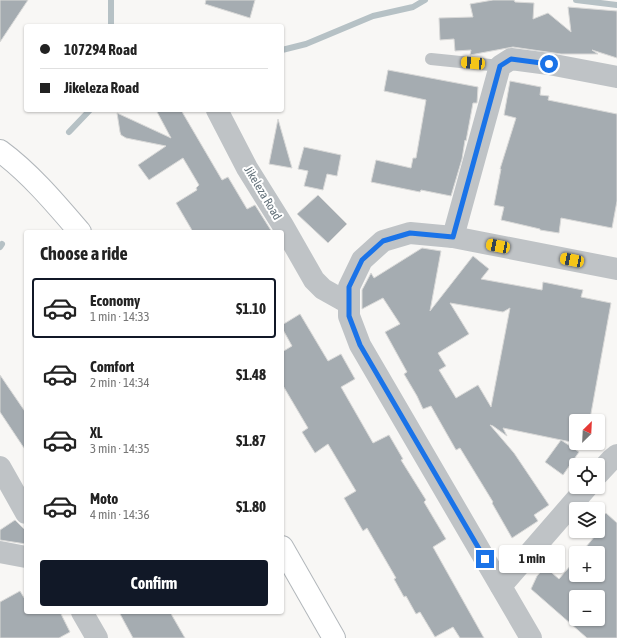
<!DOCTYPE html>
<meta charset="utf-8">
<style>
:root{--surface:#fff;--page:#f6f6f6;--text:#222;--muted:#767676;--line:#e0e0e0;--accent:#111827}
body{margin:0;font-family:"Asap Condensed",sans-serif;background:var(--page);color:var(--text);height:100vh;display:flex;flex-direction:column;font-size:15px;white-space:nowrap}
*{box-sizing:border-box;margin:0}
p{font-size:13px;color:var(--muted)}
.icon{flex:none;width:22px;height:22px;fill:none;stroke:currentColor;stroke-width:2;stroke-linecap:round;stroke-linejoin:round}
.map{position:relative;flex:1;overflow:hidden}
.sheet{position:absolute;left:24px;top:230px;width:260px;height:384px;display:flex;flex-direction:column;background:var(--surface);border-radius:4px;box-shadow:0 1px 3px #0004}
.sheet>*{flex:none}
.guide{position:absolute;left:24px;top:24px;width:260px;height:88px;border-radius:4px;box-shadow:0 1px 3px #0004;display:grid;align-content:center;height:88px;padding:0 16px;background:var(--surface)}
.needle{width:26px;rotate:24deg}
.buttons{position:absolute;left:569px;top:414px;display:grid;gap:8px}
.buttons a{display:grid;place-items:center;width:36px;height:36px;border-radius:4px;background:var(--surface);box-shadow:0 1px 3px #0004;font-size:20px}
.end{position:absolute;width:18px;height:18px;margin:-9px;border:5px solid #1a73e8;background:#fff;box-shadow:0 0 0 2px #fff}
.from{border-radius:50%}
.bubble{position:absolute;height:28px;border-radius:4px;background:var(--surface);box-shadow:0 1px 3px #0004;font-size:13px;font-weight:700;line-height:28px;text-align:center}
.car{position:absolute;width:12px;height:24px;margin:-12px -6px;border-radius:5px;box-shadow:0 0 3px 1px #0007;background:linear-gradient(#f5c518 24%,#345 0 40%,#f5c518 0 76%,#345 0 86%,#f5c518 0)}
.guide b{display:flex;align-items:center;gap:14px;height:38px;font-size:15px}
.guide b+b{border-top:1px solid var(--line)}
.guide i{width:10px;height:10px;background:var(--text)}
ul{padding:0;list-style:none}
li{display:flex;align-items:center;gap:12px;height:60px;margin:0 8px 6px;padding:0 8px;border:2px solid transparent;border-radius:4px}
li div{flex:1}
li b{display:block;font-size:15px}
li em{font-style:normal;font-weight:700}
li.on{border-color:var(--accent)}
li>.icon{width:36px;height:36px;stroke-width:1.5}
h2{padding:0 16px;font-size:18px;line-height:48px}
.button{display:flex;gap:8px;margin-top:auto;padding:8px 16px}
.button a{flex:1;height:46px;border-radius:4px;background:var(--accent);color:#fff;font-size:16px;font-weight:700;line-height:46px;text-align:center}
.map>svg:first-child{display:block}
</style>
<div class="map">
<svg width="617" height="638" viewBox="0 0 617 638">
<rect width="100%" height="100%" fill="#f8f7f5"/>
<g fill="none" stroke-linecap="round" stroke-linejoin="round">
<!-- stream -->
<g stroke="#b6c1c5" stroke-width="6">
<path d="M 111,0 L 111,26"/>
<path d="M 576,0 L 617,5"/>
<path d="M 282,50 L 306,44 L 373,16 L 413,7 L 425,0"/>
<path d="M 69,132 L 90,110"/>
<path d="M 0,247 L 2,244"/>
</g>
</g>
<!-- building -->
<g fill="#a5acb1" stroke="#d9d9d8" fill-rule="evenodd">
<path d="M 0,0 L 28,0 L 0,42 Z"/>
<path d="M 206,0 L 255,0 L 250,18 L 205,4 Z"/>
<path d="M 493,0 L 514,0 L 515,2 L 534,3 L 533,19 L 548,13 L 571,32 L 568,7 L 617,11 L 617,58 L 592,50 L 598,54 L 561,54 L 513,47 L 470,55 L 471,50 L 455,51 L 454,39 L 440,40 L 439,18 L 473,17 L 470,4 Z"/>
<path d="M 388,70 L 478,87 L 477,103 L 473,103 L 466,141 L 465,140 L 462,159 L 451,196 L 421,190 L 420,192 L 371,182 L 376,160 L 411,168 L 413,158 L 416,158 L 426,100 L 384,91 Z"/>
<path d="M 510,81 L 541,87 L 540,95 L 549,96 L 548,100 L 617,114 L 617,201 L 612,228 L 561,218 L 559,233 L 540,230 L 540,229 L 501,220 L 504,207 L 494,205 L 501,169 L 500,169 L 516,118 L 504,115 Z"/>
<path d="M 156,110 L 181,110 L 222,180 L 228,177 L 247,209 L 255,205 L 272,232 L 193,232 L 176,203 L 197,190 L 196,188 L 199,185 L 183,158 L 149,180 L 138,165 L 166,146 L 126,138 L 121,135 L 120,132 L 117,113 L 171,138 Z"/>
<path d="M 278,119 L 292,168 L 269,164 Z"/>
<path d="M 304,147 L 341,155 L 337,176 L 327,174 L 323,190 L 304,186 L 308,171 L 298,169 Z"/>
<path d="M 318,195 L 347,224 L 328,243 L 297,214 Z"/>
<path d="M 422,248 L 441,251 L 430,311 L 473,256 L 489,269 L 481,279 L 542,290 L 543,282 L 583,290 L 581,297 L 611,303 L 590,419 L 580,417 L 578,421 L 576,421 L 576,427 L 571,442 L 503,428 L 507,436 L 493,426 L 490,425 L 514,453 L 549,505 L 534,515 L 538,521 L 512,538 L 492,503 L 493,502 L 460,448 L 456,450 L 431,406 L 423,409 L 417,396 L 404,374 L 407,372 L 385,332 L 400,324 L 383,298 L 362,309 L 362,290 L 371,273 L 374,278 ZM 450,303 L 503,312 L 510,308 L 491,407 L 478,385 L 456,398 L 439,370 L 446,366 L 438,353 L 469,334 Z"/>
<path d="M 300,314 L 328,361 L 341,354 L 355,379 L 341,387 L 373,443 L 389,435 L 403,459 L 401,460 L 426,500 L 424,502 L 446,539 L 433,547 L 484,638 L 460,638 L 453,627 L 435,637 L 420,612 L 416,614 L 406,596 L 404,597 L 394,579 L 396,578 L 367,528 L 363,531 L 344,498 L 356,491 L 328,444 L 315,453 L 302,432 L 308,428 L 282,384 L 282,352 L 292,346 L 282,328 L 282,325 Z"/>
<path d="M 0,375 L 26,413 L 26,451 L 0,412 Z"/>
<path d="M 561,440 L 579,452 L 563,475 L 545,462 Z"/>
<path d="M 606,513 L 617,523 L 617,638 L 587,638 L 531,589 L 537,576 L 545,567 L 559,579 L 576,559 L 576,575 L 598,575 L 598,553 L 581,553 L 595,536 L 590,532 L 591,531 L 598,531 L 598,522 ZM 576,597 L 598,597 L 598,619 L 576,619 Z"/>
<path d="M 15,520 L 26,531 L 26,544 L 0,540 L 0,530 Z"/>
<path d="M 20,591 L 26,601 L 26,612 L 60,612 L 70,632 L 59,638 L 0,638 L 0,602 Z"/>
<path d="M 119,612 L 170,612 L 185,638 L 133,638 Z"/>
</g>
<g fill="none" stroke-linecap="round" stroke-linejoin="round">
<defs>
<g id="secondary">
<path d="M 0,151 C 30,173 56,204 80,232"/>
<path d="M 282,547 L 334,638"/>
</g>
</defs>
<!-- secondary casing -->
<use href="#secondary" stroke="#b2b7bb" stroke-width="24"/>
<!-- lane -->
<path stroke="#bfc3c6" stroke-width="12" d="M 431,59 L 500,66"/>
<!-- street -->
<g stroke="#bfc3c6" stroke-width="22">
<path d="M 217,110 L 247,168 L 282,224 L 314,280 L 323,289 L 348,303"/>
<path d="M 453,237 L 500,66 L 511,59 L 549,64 L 617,77"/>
<path d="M 0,467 L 26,513"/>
<path d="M 598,474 L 611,460 L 617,455"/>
<path d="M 0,552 L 26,557"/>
<path d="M 501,586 L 587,487"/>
<path d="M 82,612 L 97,638"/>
<path d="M 531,638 L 360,345 L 349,316 L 349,287 L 362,260 L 383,241 L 410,233 L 453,237 L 617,269"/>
</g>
<!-- secondary -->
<use href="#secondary" stroke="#fff" stroke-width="22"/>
</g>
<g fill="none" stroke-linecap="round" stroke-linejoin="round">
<!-- route -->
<path stroke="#1a73e8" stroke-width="5" d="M 485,559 L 360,345 L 349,316 L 349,287 L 362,260 L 383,241 L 410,233 L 453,237 L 500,66 L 511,59 L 549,64"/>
</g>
<g text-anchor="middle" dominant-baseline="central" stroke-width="4" stroke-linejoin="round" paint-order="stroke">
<!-- street labels -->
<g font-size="12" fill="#66747d" stroke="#fff">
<text transform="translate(263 193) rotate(59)">Jikeleza Road</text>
</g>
</g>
</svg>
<div class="buttons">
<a><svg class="needle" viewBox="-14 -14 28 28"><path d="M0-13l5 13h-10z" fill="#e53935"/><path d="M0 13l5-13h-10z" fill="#767676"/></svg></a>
<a><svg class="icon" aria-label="locate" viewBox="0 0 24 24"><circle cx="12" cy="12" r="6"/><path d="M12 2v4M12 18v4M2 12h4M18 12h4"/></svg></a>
<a><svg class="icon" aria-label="layers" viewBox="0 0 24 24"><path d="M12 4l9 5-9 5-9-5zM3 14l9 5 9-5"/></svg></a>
<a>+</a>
<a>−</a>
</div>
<i class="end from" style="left:549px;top:64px"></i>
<i class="end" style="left:485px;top:559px"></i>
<div class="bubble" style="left:499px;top:545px;width:66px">1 min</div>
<i class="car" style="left:473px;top:63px;rotate:275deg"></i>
<i class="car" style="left:498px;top:246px;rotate:281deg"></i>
<i class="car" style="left:572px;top:260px;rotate:281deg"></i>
<div class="guide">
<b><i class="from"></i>107294 Road</b>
<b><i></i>Jikeleza Road</b>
</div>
<section class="sheet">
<h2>Choose a ride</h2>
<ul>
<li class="on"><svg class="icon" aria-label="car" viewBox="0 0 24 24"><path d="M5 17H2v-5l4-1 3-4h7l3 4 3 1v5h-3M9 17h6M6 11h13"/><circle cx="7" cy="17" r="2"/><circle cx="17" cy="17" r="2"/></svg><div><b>Economy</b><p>1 min · 14:33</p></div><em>$1.10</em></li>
<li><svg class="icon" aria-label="car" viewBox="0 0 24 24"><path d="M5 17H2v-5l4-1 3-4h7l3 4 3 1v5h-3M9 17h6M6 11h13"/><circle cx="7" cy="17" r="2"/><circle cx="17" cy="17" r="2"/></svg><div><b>Comfort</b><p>2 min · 14:34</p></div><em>$1.48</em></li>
<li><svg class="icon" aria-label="car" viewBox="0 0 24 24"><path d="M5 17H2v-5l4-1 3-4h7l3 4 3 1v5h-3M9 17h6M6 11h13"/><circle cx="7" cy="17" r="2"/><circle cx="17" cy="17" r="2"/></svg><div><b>XL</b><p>3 min · 14:35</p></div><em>$1.87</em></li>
<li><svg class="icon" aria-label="car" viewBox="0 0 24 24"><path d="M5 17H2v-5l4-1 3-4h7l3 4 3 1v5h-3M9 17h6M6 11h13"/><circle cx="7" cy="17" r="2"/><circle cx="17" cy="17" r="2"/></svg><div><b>Moto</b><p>4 min · 14:36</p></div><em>$1.80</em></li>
</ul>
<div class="button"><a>Confirm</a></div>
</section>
</div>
